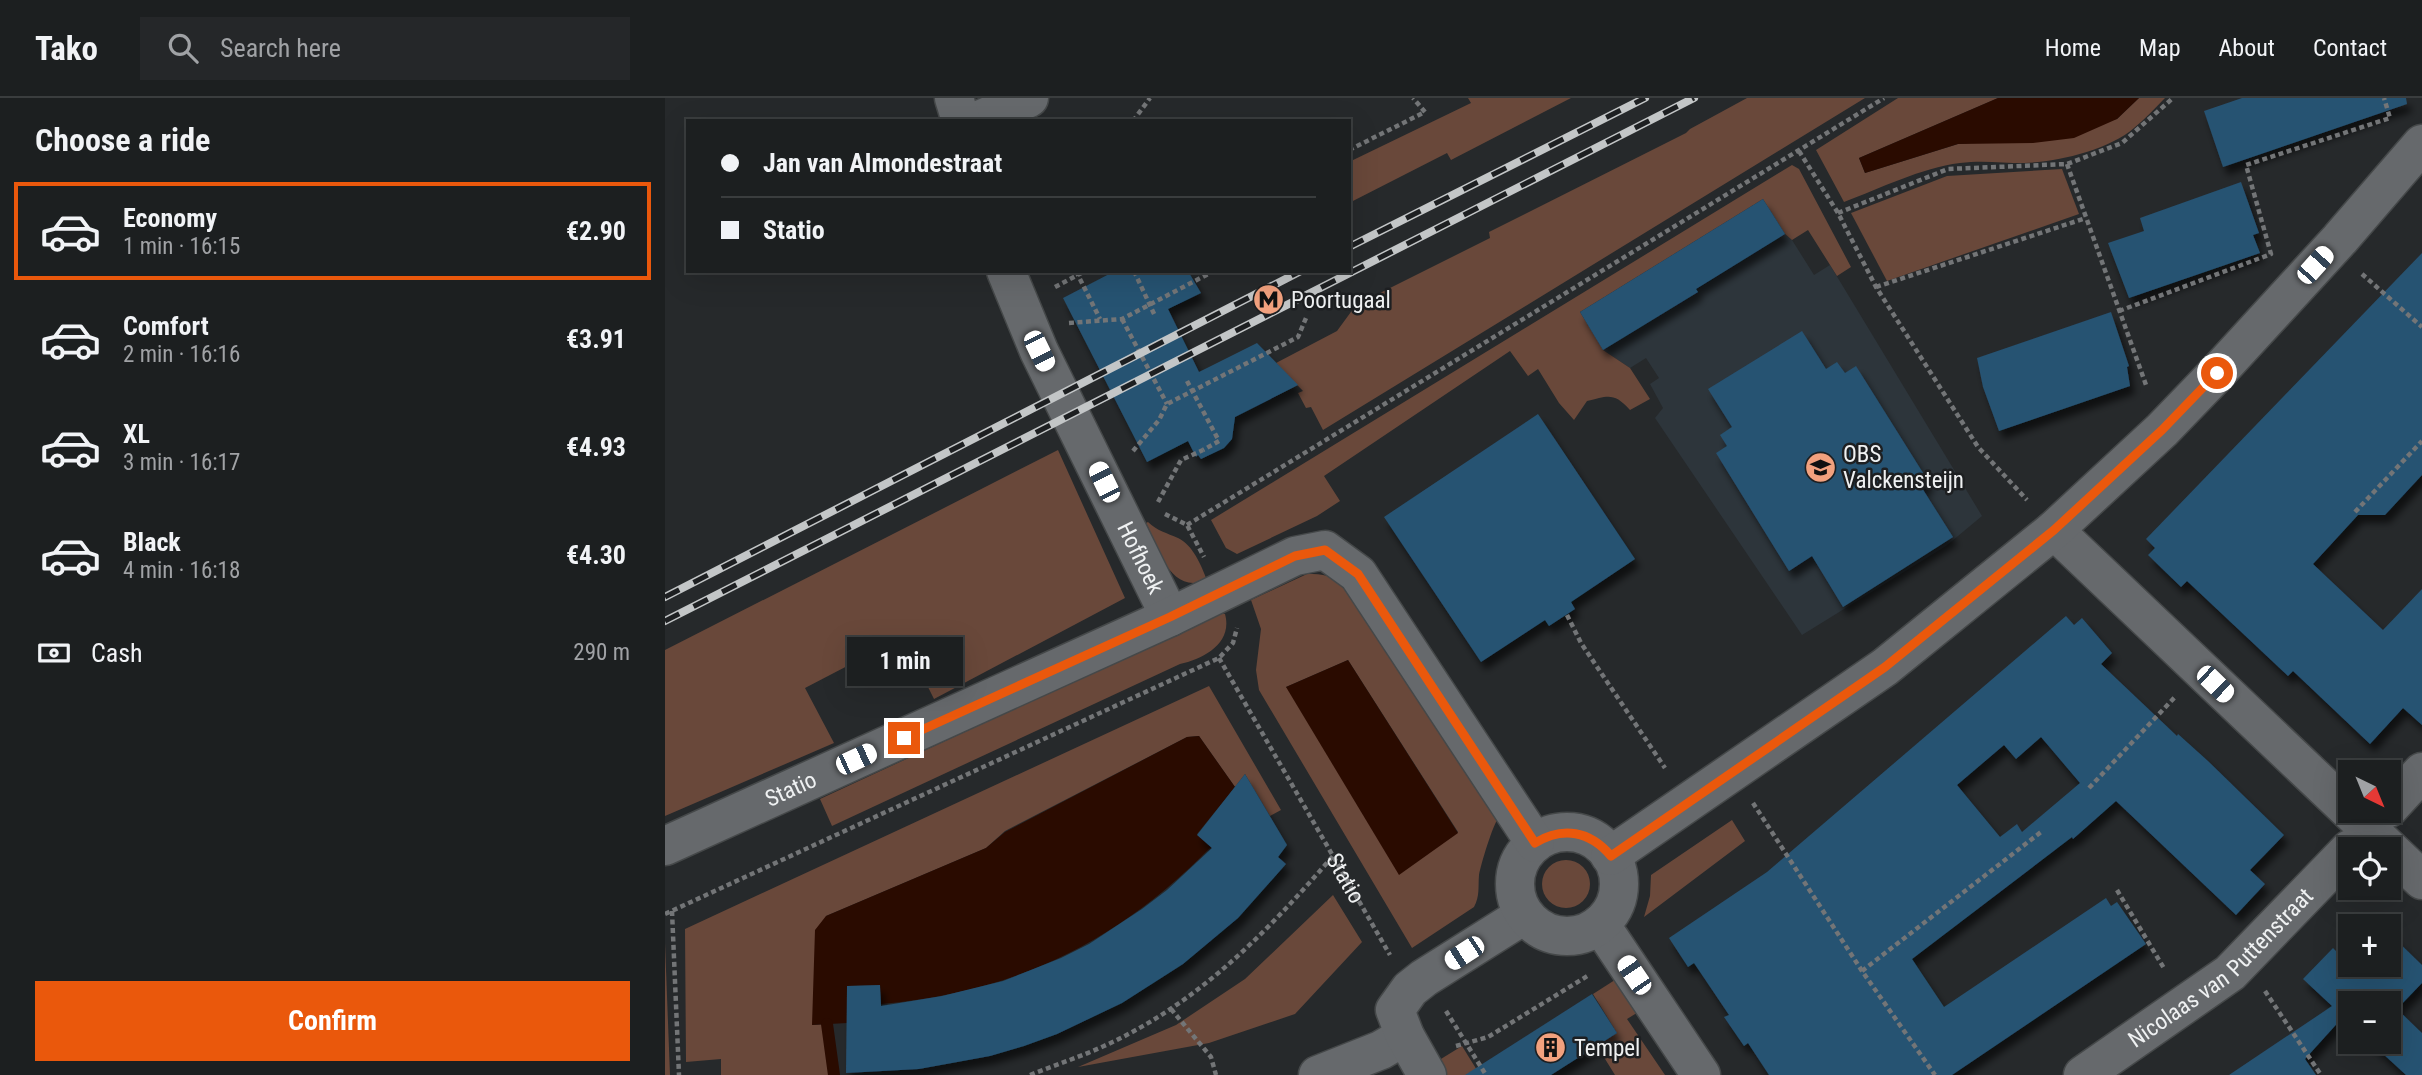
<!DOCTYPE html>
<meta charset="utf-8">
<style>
:root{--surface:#1c1f20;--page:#252729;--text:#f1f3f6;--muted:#a0a2a5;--line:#3a3d3e;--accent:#ea580c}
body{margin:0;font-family:"Roboto Condensed",sans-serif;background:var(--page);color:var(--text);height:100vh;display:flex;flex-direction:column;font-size:26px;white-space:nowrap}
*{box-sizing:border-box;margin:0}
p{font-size:23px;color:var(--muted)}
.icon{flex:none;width:38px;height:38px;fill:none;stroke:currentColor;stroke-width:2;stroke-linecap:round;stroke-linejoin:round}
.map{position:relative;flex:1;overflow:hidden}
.panel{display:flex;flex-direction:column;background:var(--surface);width:665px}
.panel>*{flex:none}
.hud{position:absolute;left:21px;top:21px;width:665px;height:154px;border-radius:0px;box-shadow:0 7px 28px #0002,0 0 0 2px var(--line);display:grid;align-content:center;height:154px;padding:0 35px;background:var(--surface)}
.needle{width:46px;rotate:137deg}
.fabs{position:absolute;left:1673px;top:662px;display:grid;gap:14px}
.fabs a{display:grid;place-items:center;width:63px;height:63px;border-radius:0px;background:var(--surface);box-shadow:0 7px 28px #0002,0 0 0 2px var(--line);font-size:35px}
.end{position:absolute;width:32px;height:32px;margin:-16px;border:9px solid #ea580c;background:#fff;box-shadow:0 0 0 4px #fff}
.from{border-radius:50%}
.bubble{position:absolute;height:49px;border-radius:0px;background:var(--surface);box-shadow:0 7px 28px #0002,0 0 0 2px var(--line);font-size:23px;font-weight:700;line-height:49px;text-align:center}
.car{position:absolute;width:21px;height:42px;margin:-21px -10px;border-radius:9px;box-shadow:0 0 5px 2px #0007;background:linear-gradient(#fff 24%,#345 0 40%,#fff 0 76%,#345 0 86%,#fff 0)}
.hud b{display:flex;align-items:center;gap:24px;height:66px;font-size:26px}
.hud b+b{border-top:2px solid var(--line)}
.hud i{width:18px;height:18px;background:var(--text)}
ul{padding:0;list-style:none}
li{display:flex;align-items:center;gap:21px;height:98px;margin:0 14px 10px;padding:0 21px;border:4px solid transparent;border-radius:0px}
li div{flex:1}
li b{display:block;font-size:26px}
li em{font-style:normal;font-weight:700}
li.selected{border-color:var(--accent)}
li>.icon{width:63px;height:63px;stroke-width:1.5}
h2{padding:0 35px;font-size:32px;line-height:84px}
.pay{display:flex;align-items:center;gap:18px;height:77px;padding:0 35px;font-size:26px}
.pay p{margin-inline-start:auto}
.action{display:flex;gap:14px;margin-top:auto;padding:14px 35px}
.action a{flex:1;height:80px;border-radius:0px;background:var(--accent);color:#fff;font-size:28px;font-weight:700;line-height:80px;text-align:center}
header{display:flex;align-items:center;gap:42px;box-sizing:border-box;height:98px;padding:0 35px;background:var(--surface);border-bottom:2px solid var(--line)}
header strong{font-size:33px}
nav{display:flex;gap:38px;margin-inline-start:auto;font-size:24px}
.search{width:490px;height:63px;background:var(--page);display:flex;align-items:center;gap:18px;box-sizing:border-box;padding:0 24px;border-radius:0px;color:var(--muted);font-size:26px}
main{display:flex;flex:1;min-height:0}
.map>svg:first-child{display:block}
</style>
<header>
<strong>Tako</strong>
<div class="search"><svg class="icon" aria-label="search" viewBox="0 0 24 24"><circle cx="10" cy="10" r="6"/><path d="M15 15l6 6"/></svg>Search here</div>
<nav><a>Home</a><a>Map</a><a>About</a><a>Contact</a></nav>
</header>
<main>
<section class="panel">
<h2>Choose a ride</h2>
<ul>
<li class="selected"><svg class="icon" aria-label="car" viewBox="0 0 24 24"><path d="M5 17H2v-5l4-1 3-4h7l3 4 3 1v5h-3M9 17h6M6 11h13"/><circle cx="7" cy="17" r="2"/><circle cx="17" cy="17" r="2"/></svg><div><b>Economy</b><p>1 min · 16:15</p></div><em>€2.90</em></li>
<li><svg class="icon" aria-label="car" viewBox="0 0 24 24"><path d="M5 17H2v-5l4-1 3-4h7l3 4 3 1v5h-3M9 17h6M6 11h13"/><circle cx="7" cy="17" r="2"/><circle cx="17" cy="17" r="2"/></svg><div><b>Comfort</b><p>2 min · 16:16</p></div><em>€3.91</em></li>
<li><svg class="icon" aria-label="car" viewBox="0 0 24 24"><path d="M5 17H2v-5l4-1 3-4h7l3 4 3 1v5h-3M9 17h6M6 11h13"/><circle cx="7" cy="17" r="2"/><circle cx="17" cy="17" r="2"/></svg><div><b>XL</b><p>3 min · 16:17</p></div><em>€4.93</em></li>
<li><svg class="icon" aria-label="car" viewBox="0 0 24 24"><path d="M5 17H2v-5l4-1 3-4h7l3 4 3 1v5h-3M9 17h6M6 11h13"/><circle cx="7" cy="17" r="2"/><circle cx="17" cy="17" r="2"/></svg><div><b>Black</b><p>4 min · 16:18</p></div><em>€4.30</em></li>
</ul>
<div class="pay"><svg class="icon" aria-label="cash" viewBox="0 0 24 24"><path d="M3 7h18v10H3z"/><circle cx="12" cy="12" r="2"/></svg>Cash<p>290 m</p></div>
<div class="action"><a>Confirm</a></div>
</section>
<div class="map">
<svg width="1757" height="977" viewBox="0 0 1757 977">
<defs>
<filter id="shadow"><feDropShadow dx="4.5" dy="8" stdDeviation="3.5" flood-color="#0009"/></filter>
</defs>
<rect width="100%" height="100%" fill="#26292b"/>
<!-- built -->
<path fill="#2d353b" d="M 1120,136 L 1127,142 L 1149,177 L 1165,167 L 1317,418 L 1281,448 L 1137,537 L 990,320 L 998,310 L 985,286 L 994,280 L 981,260 L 965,270 L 938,252 L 1033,194 L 1032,191 Z"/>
<!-- green -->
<g fill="#69483a" fill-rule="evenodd">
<path d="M 803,0 L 906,0 L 786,62 L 782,55 L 684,105 L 684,64 L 806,5 Z"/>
<path d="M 1082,0 L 1200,0 L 658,332 L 646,309 L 641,310 L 633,295 L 638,293 L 611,265 L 672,233 L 691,207 L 825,140 L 824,134 L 1021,35 L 1025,31 Z"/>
<path d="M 1233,0 L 1333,0 L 1194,60 L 1200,75 L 1293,46 L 1319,44 L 1452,21 L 1474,0 L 1500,0 C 1490,10 1480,21 1469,30 C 1444,52 1392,64 1359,65 C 1337,65 1317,62 1295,65 C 1256,70 1216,90 1179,104 L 1151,52 Z"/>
<path d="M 1127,67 L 1134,71 L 1186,169 L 1172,178 L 1143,132 L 1127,142 L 1120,136 L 1098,101 L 915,214 L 938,252 L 965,270 L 985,301 L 965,312 C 949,294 943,298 922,303 L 909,322 L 894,305 L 873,271 L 863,278 L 845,253 L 659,378 L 675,403 L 652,418 L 572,456 L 561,450 L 546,422 Z"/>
<path d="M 1397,71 L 1414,116 L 1222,183 L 1186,115 L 1282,78 Z"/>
<path d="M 393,352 L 460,500 L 269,601 L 238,539 L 140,590 L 169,645 L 0,718 L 0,552 Z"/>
<path d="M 483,424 C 492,433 502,435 513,440 C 528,447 536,467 542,482 C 505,497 494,451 481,425 Z"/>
<path d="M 642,476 C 658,476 668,477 680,488 L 834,719 C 828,726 816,766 814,777 C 813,789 815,798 809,809 L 747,850 L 594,592 L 591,572 L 596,531 L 586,502 ZM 683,562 L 793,734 L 792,735 L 621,589 Z"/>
<path d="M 556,515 L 560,516 C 568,545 539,561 515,566 L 167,728 L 155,701 Z"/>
<path d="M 544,588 L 616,712 L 605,718 L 580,676 L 570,689 L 534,638 L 522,639 L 340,733 L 321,750 L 161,818 L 148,927 L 162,926 L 169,977 L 56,977 L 56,961 L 21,964 L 20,831 Z"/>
<path d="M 1067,722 L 1080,743 L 979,819 L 985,798 L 986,777 Z"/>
<circle cx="901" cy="786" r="24"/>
<path d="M 668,797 L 697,844 L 630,916 L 544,945 L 413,969 L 511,927 L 580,881 Z"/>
<path d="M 0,845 L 5,977 L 0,977 Z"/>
<path d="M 953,880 L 975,913 L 962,921 L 1000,977 L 950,977 L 932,948 L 952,935 L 928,896 Z"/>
<path d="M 797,948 L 815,977 L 779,977 L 771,964 Z"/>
</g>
<!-- water -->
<g fill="#2a0b00">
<path d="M 1333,0 L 1474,0 L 1452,21 L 1409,40 L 1368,45 L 1293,46 L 1200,75 L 1194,60 Z"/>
<path d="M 683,562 L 793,735 L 734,777 L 621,589 Z"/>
<path d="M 534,638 L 570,689 L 532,736 L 546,749 C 452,845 350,894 216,906 L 215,887 L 182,888 L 182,925 L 147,927 L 150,832 L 161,818 L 321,750 L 340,734 L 522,639 Z"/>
</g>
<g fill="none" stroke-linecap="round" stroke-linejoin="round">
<!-- stream -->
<path stroke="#2a0b00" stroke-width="12" d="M 162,926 L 169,977"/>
</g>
<!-- building -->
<g fill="#265272" fill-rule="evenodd" filter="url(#shadow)">
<path d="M 1577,0 L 1741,0 L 1742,6 L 1558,69 L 1539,13 Z"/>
<path d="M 1576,84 L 1594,135 L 1588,137 L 1595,155 L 1464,200 L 1443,145 L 1479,133 L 1475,120 Z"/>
<path d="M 1098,101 L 1120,136 L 1031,191 L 1033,194 L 938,252 L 915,214 Z"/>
<path d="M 1757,155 L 1757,377 L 1720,417 L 1693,417 L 1648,466 L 1718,532 L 1757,491 L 1757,627 L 1738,610 L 1705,646 L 1628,573 L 1623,578 L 1522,483 L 1516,489 L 1483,457 L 1490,450 L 1481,441 Z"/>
<path d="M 450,173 L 523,173 L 536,195 L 503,211 L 534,274 L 592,245 L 633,287 L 570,319 L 567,341 L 559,350 L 536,361 L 533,357 L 531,359 L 523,343 L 482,364 L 398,200 Z"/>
<path d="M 1446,214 L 1464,268 L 1462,269 L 1465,288 L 1334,333 L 1318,289 L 1312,260 Z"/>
<path d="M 1137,233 L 1161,271 L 1172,264 L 1180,275 L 1191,268 L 1265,386 L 1257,390 L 1288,439 L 1178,509 L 1147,458 L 1124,473 L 1051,355 L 1062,348 L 1055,337 L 1067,329 L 1043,291 Z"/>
<path d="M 873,316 L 970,461 L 906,504 L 910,511 L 884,528 L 880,522 L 816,564 L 719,419 Z"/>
<path d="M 1401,518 L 1409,527 L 1417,520 L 1447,555 L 1436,566 L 1512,638 L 1513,636 L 1543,663 L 1619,737 L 1585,772 L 1600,786 L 1571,817 L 1451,703 L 1408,741 L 1407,739 L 1247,861 L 1279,909 L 1441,800 L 1446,808 L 1452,804 L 1481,846 L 1287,977 L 1104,977 L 1083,945 L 1079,948 L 1059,919 L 1064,917 L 1029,865 L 1023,869 L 1004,840 L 1102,774 ZM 1376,639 L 1415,685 L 1357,734 L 1352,726 L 1335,739 L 1292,687 L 1339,647 L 1351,661 Z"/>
<path d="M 580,676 L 622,747 L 613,759 L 621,766 L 573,820 L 518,866 L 457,905 L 392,936 L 359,948 L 325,958 L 254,971 L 181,975 L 182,888 L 215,887 L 216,908 L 277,898 L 338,883 L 396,860 L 424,846 L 477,811 L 502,792 L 547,750 L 532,737 Z"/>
<path d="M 1724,835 L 1757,867 L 1757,885 L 1732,911 L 1757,935 L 1757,977 L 1741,977 L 1704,943 L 1724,943 L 1724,905 L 1685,905 L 1685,925 L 1678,919 L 1640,961 L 1651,977 L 1564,977 L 1667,908 L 1638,881 L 1668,850 L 1682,864 L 1685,860 L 1685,866 L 1724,866 Z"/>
<path d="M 927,896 L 952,935 L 886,977 L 800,977 Z"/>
</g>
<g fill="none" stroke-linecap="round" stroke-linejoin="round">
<defs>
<g id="minor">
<path d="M 312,23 L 364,0"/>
<path d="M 1389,432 L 1757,782"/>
<path d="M 1724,710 L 1757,674"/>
<path d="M 935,826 L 1036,977"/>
<path d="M 653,977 L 716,952 L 740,938"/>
<path d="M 762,977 L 740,938 L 730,912 L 745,891 L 759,880 L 859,817"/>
<path id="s2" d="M 1418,977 L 1565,875 L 1685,751"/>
</g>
<g id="tertiary">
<path d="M 289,0 L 296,23"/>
<path id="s3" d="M 341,173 L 374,253 L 505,519"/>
<circle cx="902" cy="786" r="52"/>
<path id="s4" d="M 0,748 L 505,519 L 630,458 L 660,452 L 693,476 L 870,745"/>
<path d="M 945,758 L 1220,569 L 1389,432 L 1497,332 L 1552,275 L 1675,141 L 1757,46"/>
</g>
</defs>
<!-- minor casing -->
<use href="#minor" stroke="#454849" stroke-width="41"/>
<!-- tertiary casing -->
<use href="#tertiary" stroke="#454849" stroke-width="41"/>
<!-- path -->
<g stroke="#737577" stroke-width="4.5" stroke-dasharray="5 3.5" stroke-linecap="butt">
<path d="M 468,23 L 485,0"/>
<path d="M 684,52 L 760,14 L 748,0"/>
<path d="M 1134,53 L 1173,115 L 1211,189 L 1313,349 L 1362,402"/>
<path d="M 1402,66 L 1481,287"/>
<path d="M 1173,115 L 1283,71 L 1402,66 L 1457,45 L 1508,0"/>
<path d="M 414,173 L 413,177 L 435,221"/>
<path d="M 1697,176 L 1757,229"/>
<path d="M 390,189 L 420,173"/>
<path d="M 1211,189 L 1421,120"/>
<path d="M 1454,213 L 1606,156 L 1581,67 L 1725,20 L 1719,0"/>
<path d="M 457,221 L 502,306"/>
<path d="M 404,225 L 457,221 L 549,173"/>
<path d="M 468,353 L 494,322 L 502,306 L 633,239 L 641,220"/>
<path d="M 493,404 L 516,362 L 538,352"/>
<path d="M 1690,414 L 1757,343"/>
<path d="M 500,416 L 522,427 L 539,459"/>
<path d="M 522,427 L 1219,0"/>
<path d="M 902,517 L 916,545 L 1000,670"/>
<path id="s1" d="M 554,560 L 725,857"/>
<path d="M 1424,690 L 1510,599"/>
<path d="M 1088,705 L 1197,873 L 1270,977"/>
<path d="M 1452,792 L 1500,872"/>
<path d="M 7,813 L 14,977"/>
<path d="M 0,816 L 554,560 L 568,545 L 572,530"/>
<path d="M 1197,873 L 1376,734"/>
<path d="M 1600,893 L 1656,977"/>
<path d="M 506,911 L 546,959 L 551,977"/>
<path d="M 781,913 L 821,977"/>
<path d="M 791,948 L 823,939 L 924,877"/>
<path d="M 365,977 C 390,967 415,959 439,948 C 534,905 601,835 668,758"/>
</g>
<!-- minor -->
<use href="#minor" stroke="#66696c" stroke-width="38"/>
<!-- tertiary -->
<use href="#tertiary" stroke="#66696c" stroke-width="38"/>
<defs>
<g id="rail">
<path d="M 684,149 L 980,0"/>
<path d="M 0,499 L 636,173"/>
<path d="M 0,523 L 1029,0"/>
</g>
</defs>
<!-- rail casing -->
<use href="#rail" stroke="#c3c6c7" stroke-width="8"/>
<!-- rail -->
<use href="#rail" stroke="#1d1f21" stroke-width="5" stroke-dasharray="16" stroke-linecap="butt"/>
<!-- path-bridge -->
<g stroke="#737577" stroke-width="4.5" stroke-dasharray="5 3.5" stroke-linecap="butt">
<path d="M 469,173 L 490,218"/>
<path d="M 522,283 L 554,343 L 538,352"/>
</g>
</g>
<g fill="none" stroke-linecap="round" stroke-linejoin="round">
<!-- route -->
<path stroke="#ea580c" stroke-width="9" d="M 239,640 L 505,519 L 630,458 L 660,452 L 693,476 L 870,745 C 898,728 925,733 946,758 L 1220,569 L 1389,432 L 1497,332 L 1552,275"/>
</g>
<!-- icons -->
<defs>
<symbol id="metro-disc" viewBox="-11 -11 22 22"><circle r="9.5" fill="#f2a17e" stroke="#1d1f21"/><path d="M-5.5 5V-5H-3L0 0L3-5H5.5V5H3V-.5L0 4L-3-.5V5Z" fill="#111"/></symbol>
<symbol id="school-disc" viewBox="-11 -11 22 22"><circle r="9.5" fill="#f2a17e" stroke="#1d1f21"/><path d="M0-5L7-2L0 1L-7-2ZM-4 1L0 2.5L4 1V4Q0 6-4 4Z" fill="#111"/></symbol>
<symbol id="building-disc" viewBox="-11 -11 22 22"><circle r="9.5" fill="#f2a17e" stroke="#1d1f21"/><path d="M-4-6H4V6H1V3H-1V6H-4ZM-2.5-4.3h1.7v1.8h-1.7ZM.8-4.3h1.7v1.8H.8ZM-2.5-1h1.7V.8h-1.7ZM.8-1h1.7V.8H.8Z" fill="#111"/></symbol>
</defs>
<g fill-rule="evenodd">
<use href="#metro-disc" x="586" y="184" width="35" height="35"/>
<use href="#school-disc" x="1138" y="352" width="35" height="35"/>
<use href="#building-disc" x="868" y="932" width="35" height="35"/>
</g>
<g text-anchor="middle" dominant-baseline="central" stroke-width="5" stroke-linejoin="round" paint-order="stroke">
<!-- poi labels -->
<g font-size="23" fill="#eff1f2" stroke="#1d1f21" text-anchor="start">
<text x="626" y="202">Poortugaal</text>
<text x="1178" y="356">OBS<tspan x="1178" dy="26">Valckensteijn</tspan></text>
<text x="909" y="950">Tempel</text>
</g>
<!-- street labels -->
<g font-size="23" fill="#eff1f2" stroke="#1d1f21">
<text stroke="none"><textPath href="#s3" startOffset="317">Hofhoek</textPath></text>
<text stroke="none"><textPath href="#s4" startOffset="138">Statio</textPath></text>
<text stroke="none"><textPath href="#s1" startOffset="254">Statio</textPath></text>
<text stroke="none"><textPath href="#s2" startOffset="175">Nicolaas van Puttenstraat</textPath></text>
</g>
</g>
</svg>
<div class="fabs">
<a><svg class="needle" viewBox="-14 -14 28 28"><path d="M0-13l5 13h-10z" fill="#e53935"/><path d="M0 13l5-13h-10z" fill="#a0a2a5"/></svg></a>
<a><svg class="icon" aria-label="locate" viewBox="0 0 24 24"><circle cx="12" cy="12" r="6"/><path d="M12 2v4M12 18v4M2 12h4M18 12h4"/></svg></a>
<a>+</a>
<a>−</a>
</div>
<i class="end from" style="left:1552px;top:275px"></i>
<i class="end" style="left:239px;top:640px"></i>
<div class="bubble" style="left:182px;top:539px;width:116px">1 min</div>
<i class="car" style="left:1650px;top:167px;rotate:42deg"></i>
<i class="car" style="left:374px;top:253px;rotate:154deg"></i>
<i class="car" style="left:439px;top:384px;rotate:334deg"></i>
<i class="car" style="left:1550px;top:586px;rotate:134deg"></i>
<i class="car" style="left:191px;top:661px;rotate:65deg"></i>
<i class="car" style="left:799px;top:855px;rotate:237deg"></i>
<i class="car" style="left:969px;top:877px;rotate:326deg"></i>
<div class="hud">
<b><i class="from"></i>Jan van Almondestraat</b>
<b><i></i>Statio</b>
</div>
</div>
</main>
